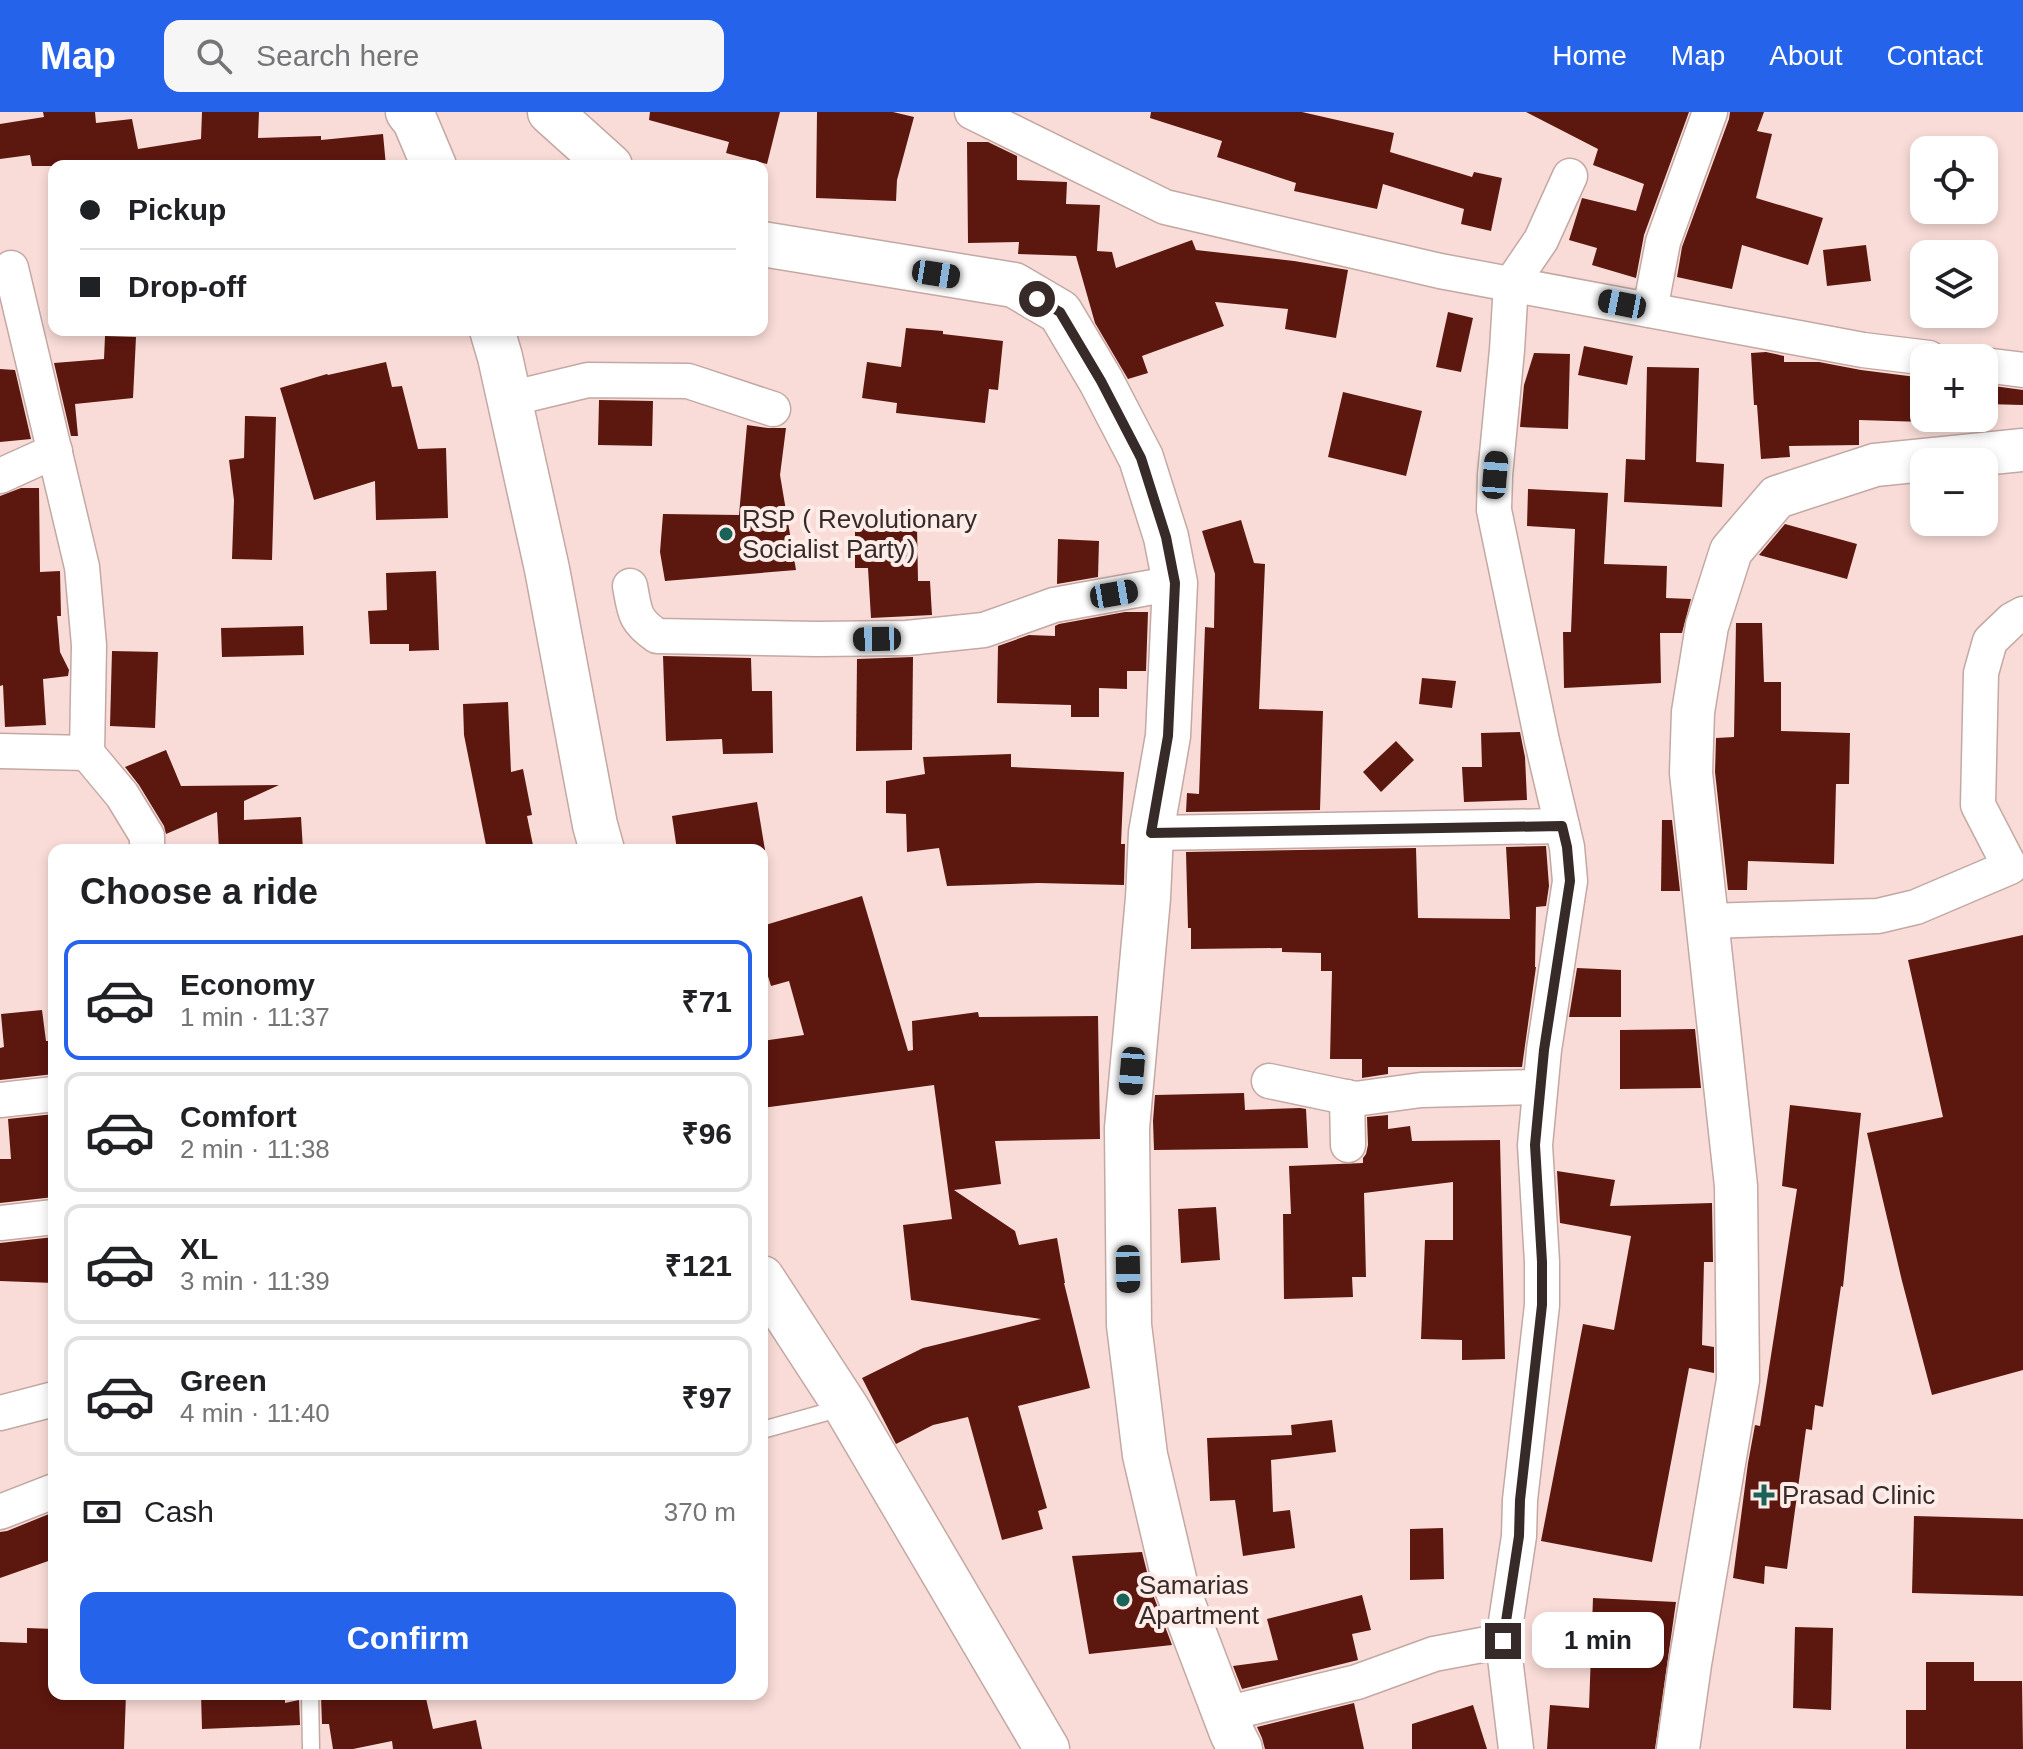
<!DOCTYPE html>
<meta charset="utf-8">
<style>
:root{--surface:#fff;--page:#f6f6f6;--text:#202124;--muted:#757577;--line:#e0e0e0;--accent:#2563eb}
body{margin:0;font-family:Helvetica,sans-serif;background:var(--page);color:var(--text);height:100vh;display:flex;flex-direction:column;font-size:30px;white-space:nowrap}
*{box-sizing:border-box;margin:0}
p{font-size:26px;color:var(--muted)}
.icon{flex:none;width:44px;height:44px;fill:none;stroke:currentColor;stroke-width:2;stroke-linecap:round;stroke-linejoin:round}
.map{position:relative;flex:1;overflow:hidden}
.side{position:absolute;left:48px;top:732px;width:720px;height:856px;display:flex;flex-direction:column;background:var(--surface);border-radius:16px;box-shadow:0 4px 12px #0003}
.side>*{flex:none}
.guide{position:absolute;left:48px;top:48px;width:720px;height:176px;border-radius:16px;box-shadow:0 4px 12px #0003;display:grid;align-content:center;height:176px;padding:0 32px;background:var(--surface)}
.tools{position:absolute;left:1910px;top:24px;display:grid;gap:16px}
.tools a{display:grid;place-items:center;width:88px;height:88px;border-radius:16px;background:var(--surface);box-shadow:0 4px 12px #0003;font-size:40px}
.end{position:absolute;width:36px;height:36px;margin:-18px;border:10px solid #362b29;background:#fff;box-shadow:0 0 0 4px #fff}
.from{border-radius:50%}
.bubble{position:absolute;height:56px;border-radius:16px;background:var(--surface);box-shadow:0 4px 12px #0003;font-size:26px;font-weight:700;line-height:56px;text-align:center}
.car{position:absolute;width:24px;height:48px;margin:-24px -12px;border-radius:10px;box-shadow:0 0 6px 2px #0007;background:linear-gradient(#222 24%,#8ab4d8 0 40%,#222 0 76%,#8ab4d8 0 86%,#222 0)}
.guide b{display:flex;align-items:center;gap:28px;height:76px;font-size:30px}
.guide b+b{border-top:2px solid var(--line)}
.guide i{width:20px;height:20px;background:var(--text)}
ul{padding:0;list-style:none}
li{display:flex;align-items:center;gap:24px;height:120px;margin:0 16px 12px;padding:0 16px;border:4px solid var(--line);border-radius:16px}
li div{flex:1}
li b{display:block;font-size:30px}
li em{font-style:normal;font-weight:700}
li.current{border-color:var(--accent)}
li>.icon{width:72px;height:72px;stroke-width:1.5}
h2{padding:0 32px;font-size:36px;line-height:96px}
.pay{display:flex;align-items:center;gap:20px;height:88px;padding:0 32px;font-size:30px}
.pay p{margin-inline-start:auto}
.action{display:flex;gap:16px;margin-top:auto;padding:16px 32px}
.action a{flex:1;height:92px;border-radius:16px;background:var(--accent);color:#fff;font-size:32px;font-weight:700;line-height:92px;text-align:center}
header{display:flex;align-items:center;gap:48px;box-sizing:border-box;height:112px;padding:0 40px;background:var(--accent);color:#fff}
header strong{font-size:38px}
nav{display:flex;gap:44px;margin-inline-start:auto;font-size:28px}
.search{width:560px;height:72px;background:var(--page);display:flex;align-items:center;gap:20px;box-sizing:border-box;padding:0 28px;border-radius:16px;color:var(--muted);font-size:30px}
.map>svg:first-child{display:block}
</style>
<header>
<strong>Map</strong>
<div class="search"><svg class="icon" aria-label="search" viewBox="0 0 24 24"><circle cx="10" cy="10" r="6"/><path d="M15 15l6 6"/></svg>Search here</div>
<nav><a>Home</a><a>Map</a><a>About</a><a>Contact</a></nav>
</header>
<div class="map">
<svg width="2023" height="1637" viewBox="0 0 2023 1637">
<rect width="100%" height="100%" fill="#f9dcd7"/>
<!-- building -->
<g fill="#5c170f">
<path d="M 43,0 L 95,0 L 96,11 L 132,7 L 138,37 L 201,27 L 202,0 L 259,0 L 258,26 L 321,24 L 321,28 L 383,22 L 386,54 L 32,54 L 30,43 L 0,47 L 0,12 L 44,5 Z"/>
<path d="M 650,0 L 780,0 L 767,52 L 726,41 L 729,30 L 649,8 Z"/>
<path d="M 817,0 L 893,0 L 914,5 L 897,68 L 896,89 L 816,86 Z"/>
<path d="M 1151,0 L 1302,0 L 1394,21 L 1390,40 L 1472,65 L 1474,60 L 1502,66 L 1491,119 L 1461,112 L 1464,97 L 1383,72 L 1377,97 L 1294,79 L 1296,71 L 1217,45 L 1222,29 L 1150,6 Z"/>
<path d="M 1526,0 L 1689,0 L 1644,123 L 1636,166 L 1592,153 L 1597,136 L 1569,128 L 1582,86 L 1636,99 L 1644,72 L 1593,53 L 1598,37 Z"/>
<path d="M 1730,0 L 1764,0 L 1757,19 L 1772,22 L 1756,86 L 1823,106 L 1808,153 L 1742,133 L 1732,177 L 1677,165 L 1682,135 L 1729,7 Z"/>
<path d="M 967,30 L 988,30 L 1017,44 L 1017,68 L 1067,70 L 1066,92 L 1100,93 L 1097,139 L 1112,140 L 1116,156 L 1192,128 L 1196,138 L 1294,149 L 1348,158 L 1336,226 L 1285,217 L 1288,197 L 1215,190 L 1224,214 L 1142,244 L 1148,261 L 1128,267 L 1095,211 L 1076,144 L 1018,142 L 1019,130 L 968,131 Z"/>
<path d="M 1866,133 L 1871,169 L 1827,174 L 1823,138 Z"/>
<path d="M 1448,200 L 1473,206 L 1461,260 L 1436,255 Z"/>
<path d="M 906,216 L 943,219 L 943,222 L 1003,229 L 998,278 L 989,277 L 985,311 L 896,301 L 897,291 L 862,286 L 867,250 L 901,255 Z"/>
<path d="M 105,224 L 136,225 L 133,286 L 75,292 L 78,324 L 71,324 L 54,251 L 104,247 Z"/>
<path d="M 1584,234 L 1633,244 L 1627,273 L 1578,263 Z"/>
<path d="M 1766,240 L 1784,244 L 1784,250 L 1819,250 L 1861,258 L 1924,266 L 1924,310 L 1859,308 L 1859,333 L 1789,334 L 1790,345 L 1761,347 L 1757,293 L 1754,293 L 1751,241 Z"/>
<path d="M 1534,241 L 1570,242 L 1568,317 L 1520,315 L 1524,273 Z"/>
<path d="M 386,250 L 392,275 L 402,274 L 418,337 L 446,336 L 448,406 L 376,408 L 375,369 L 314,388 L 280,276 L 327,262 L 328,263 Z"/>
<path d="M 1647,255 L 1699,256 L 1696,350 L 1724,352 L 1722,395 L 1624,390 L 1626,347 L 1645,348 Z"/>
<path d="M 0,257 L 15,258 L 31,327 L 0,330 Z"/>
<path d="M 1986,273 L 2023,278 L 2023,293 L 1985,292 Z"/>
<path d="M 1343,280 L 1422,299 L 1406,364 L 1328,345 Z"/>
<path d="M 599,288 L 653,289 L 652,334 L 598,333 Z"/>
<path d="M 245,304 L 276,305 L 272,448 L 232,447 L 234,388 L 229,348 L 244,346 Z"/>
<path d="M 747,313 L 768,316 L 786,316 L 780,363 L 796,458 L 665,469 L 660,440 L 663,402 L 739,403 Z"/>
<path d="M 21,376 L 39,376 L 40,460 L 60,459 L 61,504 L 57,504 L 60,540 L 69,558 L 68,564 L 43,567 L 46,613 L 5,615 L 3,573 L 0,574 L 0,384 Z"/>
<path d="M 1528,377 L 1608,381 L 1604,452 L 1667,454 L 1666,486 L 1691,487 L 1682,521 L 1660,521 L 1661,571 L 1564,576 L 1563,520 L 1571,520 L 1575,417 L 1527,414 Z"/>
<path d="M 1241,408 L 1254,451 L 1265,452 L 1259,597 L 1323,599 L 1320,698 L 1186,700 L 1187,681 L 1199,682 L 1205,515 L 1214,516 L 1215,462 L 1202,419 Z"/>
<path d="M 886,411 L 886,416 L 917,414 L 918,469 L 930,469 L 932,503 L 871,506 L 868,456 L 855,456 L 855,412 Z"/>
<path d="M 1785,412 L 1857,432 L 1847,467 L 1759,443 Z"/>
<path d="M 1058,427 L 1099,429 L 1098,465 L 1057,472 Z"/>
<path d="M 436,459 L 439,538 L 409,539 L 409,532 L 370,532 L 368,499 L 387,498 L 386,461 Z"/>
<path d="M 1125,500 L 1148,500 L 1146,559 L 1127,559 L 1127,577 L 1099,576 L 1099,605 L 1071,605 L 1071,593 L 997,591 L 998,534 L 1029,523 L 1055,524 L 1055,514 L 1059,512 Z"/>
<path d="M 1736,511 L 1762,511 L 1764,570 L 1781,570 L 1781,619 L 1850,621 L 1849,672 L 1836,672 L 1834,752 L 1748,749 L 1747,778 L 1728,778 L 1715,660 L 1716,626 L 1734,625 Z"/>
<path d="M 303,514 L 304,543 L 222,545 L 221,516 Z"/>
<path d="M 112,539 L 158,540 L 155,616 L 110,614 Z"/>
<path d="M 663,544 L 751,546 L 752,579 L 772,579 L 773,641 L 723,642 L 722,627 L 666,629 Z"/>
<path d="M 913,545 L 912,638 L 856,639 L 857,547 Z"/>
<path d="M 1422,566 L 1456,569 L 1452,596 L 1419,592 Z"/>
<path d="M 508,590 L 511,660 L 523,657 L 532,703 L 527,704 L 534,738 L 487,738 L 464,623 L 463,592 Z"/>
<path d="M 1520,620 L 1525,645 L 1527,688 L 1464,690 L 1462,655 L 1482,655 L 1481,621 Z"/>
<path d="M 1396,629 L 1414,648 L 1381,680 L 1363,660 Z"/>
<path d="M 166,638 L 181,674 L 279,673 L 244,689 L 244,708 L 301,705 L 303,738 L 219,738 L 217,700 L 166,722 L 164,714 L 139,673 L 125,655 Z"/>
<path d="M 1011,642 L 1011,655 L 1124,660 L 1121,732 L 1125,732 L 1124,773 L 1038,771 L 947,774 L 939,736 L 907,740 L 906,702 L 886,701 L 886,669 L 925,662 L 923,645 Z"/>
<path d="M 757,690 L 765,738 L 677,738 L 672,704 Z"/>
<path d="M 1662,708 L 1672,708 L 1680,779 L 1661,779 Z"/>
<path d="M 1546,734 L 1549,774 L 1546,794 L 1536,795 L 1535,855 L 1536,855 L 1522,955 L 1388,955 L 1388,962 L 1362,966 L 1362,947 L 1330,947 L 1332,859 L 1321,859 L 1321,841 L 1282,840 L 1282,836 L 1191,837 L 1191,816 L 1188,816 L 1186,740 L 1416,736 L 1418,806 L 1510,807 L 1506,735 Z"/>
<path d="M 862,784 L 908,939 L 913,938 L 912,909 L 978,900 L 979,905 L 1098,904 L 1100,1027 L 995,1029 L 1001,1072 L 954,1078 L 1015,1119 L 1019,1133 L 1057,1126 L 1065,1171 L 1064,1171 L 1090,1276 L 1018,1294 L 1047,1396 L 1038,1399 L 1043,1417 L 1002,1428 L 968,1305 L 933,1313 L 896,1332 L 862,1266 L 923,1236 L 1041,1207 L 911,1188 L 903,1113 L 952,1107 L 934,973 L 762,996 L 762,929 L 804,923 L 789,869 L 771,874 L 762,845 L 762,814 Z"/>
<path d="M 2023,823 L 2023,1258 L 1932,1283 L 1902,1169 L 1867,1021 L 1943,1005 L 1908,848 Z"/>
<path d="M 1577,856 L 1621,858 L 1621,905 L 1569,905 Z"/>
<path d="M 42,898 L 46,929 L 54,929 L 54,962 L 0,968 L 0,936 L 4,935 L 1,902 Z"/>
<path d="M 1695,917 L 1701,976 L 1620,977 L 1620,918 Z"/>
<path d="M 1244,981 L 1245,998 L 1300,996 L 1306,997 L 1308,1036 L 1154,1038 L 1153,1009 L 1155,983 Z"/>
<path d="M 1790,993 L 1861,1001 L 1843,1175 L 1841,1174 L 1823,1295 L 1815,1293 L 1812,1318 L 1806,1317 L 1787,1457 L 1765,1454 L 1764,1472 L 1733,1466 L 1748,1351 L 1755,1313 L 1760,1314 L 1797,1077 L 1782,1074 Z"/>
<path d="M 54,1002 L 54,1085 L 0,1091 L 0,1047 L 11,1047 L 8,1007 Z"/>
<path d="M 1388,1003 L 1388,1017 L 1410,1014 L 1412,1029 L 1500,1028 L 1505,1247 L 1462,1248 L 1462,1228 L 1421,1227 L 1425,1128 L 1453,1128 L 1453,1070 L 1364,1081 L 1366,1165 L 1352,1165 L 1353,1185 L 1284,1187 L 1283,1102 L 1291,1102 L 1289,1054 L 1363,1051 L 1363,1046 L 1366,1042 L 1368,1033 L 1367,1005 Z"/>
<path d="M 1557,1059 L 1615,1068 L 1610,1094 L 1712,1091 L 1713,1150 L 1704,1150 L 1702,1233 L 1714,1235 L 1714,1261 L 1689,1256 L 1652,1450 L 1541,1429 L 1583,1212 L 1614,1218 L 1631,1124 L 1560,1111 Z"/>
<path d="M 1216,1095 L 1220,1148 L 1181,1151 L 1178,1097 Z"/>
<path d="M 54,1125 L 54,1171 L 0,1169 L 0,1131 Z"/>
<path d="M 1332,1308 L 1336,1340 L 1271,1348 L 1273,1400 L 1290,1398 L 1295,1436 L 1243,1444 L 1235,1388 L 1210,1389 L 1207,1326 L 1292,1323 L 1291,1313 Z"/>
<path d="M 54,1400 L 54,1447 L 0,1466 L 0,1420 L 7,1419 Z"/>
<path d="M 1914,1404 L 2023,1407 L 2023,1484 L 1912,1481 Z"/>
<path d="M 1443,1416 L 1444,1467 L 1410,1468 L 1410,1417 Z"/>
<path d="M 1142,1440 L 1152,1480 L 1172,1533 L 1089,1542 L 1072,1444 Z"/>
<path d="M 1362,1483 L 1371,1518 L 1352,1522 L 1358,1548 L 1242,1577 L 1233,1554 L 1278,1548 L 1267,1507 Z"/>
<path d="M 1593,1486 L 1676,1490 L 1655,1637 L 1547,1637 L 1550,1593 L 1589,1596 Z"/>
<path d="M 1795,1515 L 1833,1516 L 1831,1598 L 1793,1596 Z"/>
<path d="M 27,1516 L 54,1517 L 54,1582 L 126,1582 L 124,1637 L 0,1637 L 0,1530 L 27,1531 Z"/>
<path d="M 1926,1550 L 1974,1550 L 1974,1569 L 2022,1569 L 2023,1637 L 1906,1637 L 1906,1598 L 1926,1598 Z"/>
<path d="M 201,1582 L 285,1582 L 285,1591 L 299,1588 L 300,1613 L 202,1617 Z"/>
<path d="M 330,1582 L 425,1582 L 433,1617 L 476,1608 L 482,1637 L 393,1637 L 392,1629 L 353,1637 L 333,1637 L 329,1612 L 322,1612 L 321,1584 Z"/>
<path d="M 1354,1591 L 1364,1637 L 1265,1637 L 1262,1626 L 1257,1615 Z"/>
<path d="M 1473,1593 L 1487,1637 L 1412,1637 L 1412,1612 Z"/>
</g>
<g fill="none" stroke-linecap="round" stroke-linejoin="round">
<defs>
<g id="service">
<path d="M 762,1318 L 845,1295"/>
<path d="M 310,1582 L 311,1637"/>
</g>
<g id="minor">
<path d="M 972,0 L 1165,95 L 1440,159 L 1863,238 L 1929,246"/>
<path d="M 11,156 L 82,455 L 89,533 L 87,641 L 122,683 L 147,724 L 147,738"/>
<path d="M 1650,198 L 1663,130 L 1710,0"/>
<path d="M 1984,253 L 2023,258"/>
<path d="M 509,287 L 588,268 L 688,269 L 773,297"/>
<path d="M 0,364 L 55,339"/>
<path d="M 630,474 C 635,501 634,508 657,524 L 817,527 L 907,526 L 984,518 L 1054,493 L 1175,471"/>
<path d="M 0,639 L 87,641"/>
<path d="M 1151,721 L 1562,714"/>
<path d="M 1707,809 L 1878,804 L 1916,795 L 2010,755 L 1978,693 L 1981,561 L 1990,529 L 2012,508 L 2023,502"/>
<path d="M 1269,969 L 1355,987 L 1421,978 L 1540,975"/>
<path d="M 1347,985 L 1348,1033"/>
<path d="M 0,988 L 54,982"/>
<path d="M 0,1111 L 54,1105"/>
<path d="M 0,1301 L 54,1287"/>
<path d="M 0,1400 L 54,1379"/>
<path d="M 1503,1529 L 1516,1637"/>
<path d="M 1225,1602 L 1357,1570 L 1434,1542 L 1503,1529 L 1519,1424 L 1520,1388 L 1542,1193 L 1542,1150 L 1535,1033 L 1544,938 L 1570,769 L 1567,735 L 1542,629 L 1494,398 L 1495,363 L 1507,238 L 1511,172 L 1541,128 L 1570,64"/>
</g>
<path id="tertiary" d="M 1678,1637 L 1690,1552 L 1738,1268 L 1736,1074 L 1691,661 L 1693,600 L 1707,514 L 1731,439 L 1777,385 L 1875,353 L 2023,338"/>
<g id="primary">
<path d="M 408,0 L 415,9 L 434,54"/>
<path d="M 550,0 L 610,54"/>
<path d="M 762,132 L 1014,173 L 1060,200 L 1101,269 L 1141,346 L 1166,425 L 1175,471 L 1168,624 L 1151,721 L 1148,786 L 1127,1016 L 1129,1213 L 1145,1343 L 1175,1471 L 1232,1621 L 1240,1637"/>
<path d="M 492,218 L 500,245 L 547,457 L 595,713 L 602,738"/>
<path d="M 762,1166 L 846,1295 L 1047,1637"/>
</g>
</defs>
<!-- service casing -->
<use href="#service" stroke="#c3a8a3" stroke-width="19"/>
<!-- minor casing -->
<use href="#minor" stroke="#c3a8a3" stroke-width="37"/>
<!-- tertiary casing -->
<use href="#tertiary" stroke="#c3a8a3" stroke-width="45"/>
<!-- primary casing -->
<use href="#primary" stroke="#c3a8a3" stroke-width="47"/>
<!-- service -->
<use href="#service" stroke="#fff" stroke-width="16"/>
<!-- minor -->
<use href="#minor" stroke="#fff" stroke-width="34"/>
<!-- tertiary -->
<use href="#tertiary" stroke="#fff" stroke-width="42"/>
<!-- primary -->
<use href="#primary" stroke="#fff" stroke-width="44"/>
</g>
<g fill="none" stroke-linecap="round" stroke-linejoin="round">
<!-- route -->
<path stroke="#362b29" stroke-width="10" d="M 1037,187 L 1060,200 L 1101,269 L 1141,346 L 1166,425 L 1175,471 L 1168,624 L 1151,721 L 1562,714 L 1567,735 L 1570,769 L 1544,938 L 1535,1033 L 1542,1150 L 1542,1193 L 1520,1388 L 1519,1424 L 1503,1529"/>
</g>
<!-- markers -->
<g fill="#1a6358" stroke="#feece9" stroke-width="3">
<circle cx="726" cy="422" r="8"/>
<path d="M1760 1371h8v8h8v8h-8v8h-8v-8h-8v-8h8z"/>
<circle cx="1123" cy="1488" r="8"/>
</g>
<g text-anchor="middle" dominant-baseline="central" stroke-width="8" stroke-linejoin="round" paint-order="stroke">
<!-- poi labels -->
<g font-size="26" fill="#362b29" stroke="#feece9" text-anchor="start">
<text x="742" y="407">RSP ( Revolutionary<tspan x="742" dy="30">Socialist Party)</tspan></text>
<text x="1782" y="1383">Prasad Clinic</text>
<text x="1139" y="1473">Samarias<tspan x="1139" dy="30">Apartment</tspan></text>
</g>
</g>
</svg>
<div class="tools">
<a><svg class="icon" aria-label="locate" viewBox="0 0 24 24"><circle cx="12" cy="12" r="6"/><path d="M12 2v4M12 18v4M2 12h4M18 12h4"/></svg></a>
<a><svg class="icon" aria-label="layers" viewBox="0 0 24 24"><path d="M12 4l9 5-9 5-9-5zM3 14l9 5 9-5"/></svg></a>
<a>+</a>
<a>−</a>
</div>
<i class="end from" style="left:1037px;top:187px"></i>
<i class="end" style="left:1503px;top:1529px"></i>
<div class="bubble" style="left:1532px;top:1500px;width:132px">1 min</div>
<i class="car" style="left:936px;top:162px;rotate:99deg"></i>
<i class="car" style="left:1622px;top:192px;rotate:281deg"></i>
<i class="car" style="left:1495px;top:363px;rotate:5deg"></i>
<i class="car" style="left:1114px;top:482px;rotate:80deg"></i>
<i class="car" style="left:877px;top:527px;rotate:269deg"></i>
<i class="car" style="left:1132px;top:959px;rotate:185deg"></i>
<i class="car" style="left:1128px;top:1157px;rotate:179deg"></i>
<div class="guide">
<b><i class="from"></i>Pickup</b>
<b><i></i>Drop-off</b>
</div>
<section class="side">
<h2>Choose a ride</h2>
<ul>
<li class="current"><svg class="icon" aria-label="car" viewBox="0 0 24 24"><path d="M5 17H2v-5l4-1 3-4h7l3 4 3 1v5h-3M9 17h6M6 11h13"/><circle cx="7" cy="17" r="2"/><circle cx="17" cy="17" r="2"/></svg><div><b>Economy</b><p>1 min · 11:37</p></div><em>₹71</em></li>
<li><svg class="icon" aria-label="car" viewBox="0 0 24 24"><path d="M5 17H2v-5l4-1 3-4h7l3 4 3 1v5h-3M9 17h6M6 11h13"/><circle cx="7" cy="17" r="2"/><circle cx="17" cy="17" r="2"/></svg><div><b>Comfort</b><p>2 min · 11:38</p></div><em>₹96</em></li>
<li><svg class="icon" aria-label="car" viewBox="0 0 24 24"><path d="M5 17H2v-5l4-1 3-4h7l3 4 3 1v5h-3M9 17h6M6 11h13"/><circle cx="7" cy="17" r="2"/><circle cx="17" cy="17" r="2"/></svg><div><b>XL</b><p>3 min · 11:39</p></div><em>₹121</em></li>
<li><svg class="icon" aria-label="car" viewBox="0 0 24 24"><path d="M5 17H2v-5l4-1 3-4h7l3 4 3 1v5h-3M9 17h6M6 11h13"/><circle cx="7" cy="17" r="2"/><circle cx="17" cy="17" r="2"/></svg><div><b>Green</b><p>4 min · 11:40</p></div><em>₹97</em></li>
</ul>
<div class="pay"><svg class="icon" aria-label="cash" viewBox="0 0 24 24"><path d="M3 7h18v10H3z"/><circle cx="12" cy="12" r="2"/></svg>Cash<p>370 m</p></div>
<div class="action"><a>Confirm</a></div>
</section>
</div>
